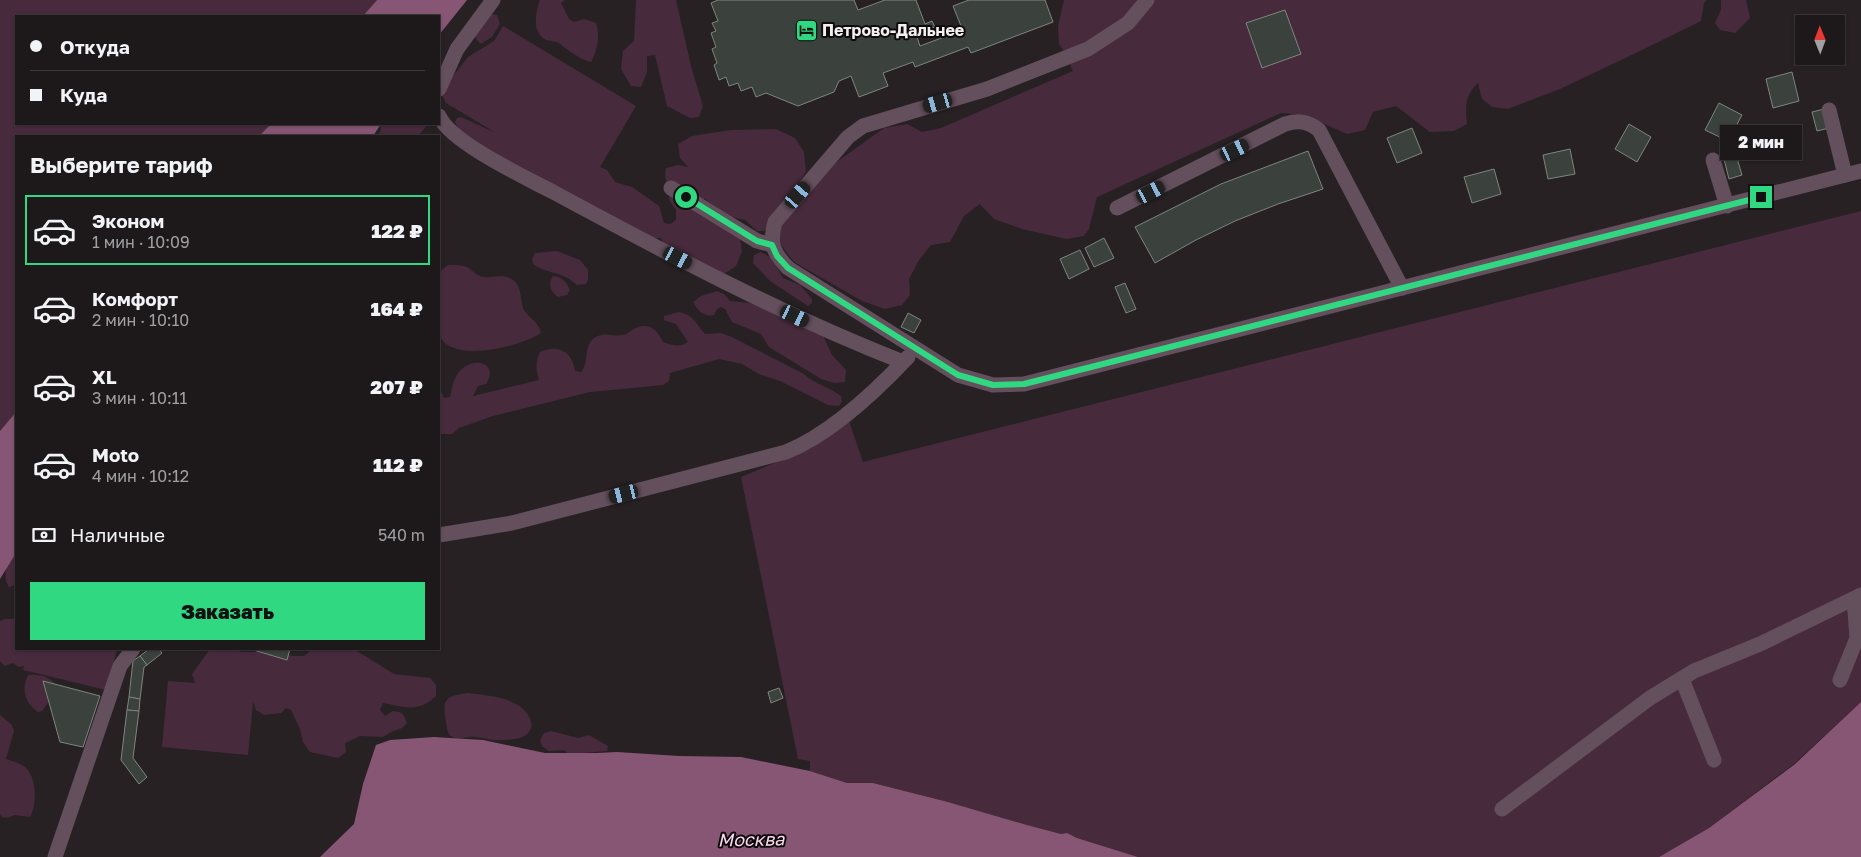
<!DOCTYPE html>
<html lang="ru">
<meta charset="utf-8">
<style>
:root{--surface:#1d191b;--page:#252224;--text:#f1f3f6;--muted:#a0a0a3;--line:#3b383a;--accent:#31d882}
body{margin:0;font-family:"Golos Text",sans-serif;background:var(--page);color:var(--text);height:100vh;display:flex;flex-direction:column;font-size:19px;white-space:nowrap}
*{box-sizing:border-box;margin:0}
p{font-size:16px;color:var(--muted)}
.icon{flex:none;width:28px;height:28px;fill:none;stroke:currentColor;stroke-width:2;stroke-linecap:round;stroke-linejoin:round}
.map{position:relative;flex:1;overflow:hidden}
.panel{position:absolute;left:15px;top:135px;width:425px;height:515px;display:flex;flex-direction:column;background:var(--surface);border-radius:0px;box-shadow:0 1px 4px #0004,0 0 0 1px var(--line)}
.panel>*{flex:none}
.banner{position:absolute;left:15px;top:15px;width:425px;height:110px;border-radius:0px;box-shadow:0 1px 4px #0004,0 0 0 1px var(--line);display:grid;align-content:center;height:110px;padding:0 15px;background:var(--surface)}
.needle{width:32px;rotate:359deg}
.tools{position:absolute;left:1795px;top:15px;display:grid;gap:10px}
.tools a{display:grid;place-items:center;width:50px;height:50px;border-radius:0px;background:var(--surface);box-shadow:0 1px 4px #0004,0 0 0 1px var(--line);font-size:25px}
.end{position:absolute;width:22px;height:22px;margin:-11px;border:6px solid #31d882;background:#111;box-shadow:0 0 0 2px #111}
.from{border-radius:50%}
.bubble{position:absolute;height:35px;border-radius:0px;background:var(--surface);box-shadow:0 1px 4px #0004,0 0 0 1px var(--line);font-size:16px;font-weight:800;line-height:35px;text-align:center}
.car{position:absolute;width:15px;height:30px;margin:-15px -8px;border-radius:6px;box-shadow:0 0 4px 1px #0007;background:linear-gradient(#222 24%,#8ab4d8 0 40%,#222 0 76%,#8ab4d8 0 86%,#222 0)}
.banner b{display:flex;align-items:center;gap:18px;height:48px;font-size:19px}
.banner b+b{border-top:1px solid var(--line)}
.banner i{width:12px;height:12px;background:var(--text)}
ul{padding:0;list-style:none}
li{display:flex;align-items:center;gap:15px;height:70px;margin:0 10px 8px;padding:0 5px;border:2px solid transparent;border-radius:0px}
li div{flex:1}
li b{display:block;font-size:19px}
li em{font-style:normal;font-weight:800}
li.on{border-color:var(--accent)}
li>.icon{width:45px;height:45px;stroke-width:1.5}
h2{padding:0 15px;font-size:22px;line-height:60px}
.pay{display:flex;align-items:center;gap:12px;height:55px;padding:0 15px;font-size:19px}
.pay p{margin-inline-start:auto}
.primary-button{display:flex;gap:10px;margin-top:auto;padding:10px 15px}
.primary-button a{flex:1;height:58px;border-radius:0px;background:var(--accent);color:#111;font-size:20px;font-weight:800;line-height:58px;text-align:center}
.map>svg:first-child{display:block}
</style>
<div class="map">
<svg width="1861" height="857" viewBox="0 0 1861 857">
<rect width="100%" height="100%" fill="#272124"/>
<!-- green -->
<g fill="#472a3c">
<path d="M 0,0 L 377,0 L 363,16 L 16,16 L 16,124 L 271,124 L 259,136 L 16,136 L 16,412 L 0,431 Z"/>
<path d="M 540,0 L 565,0 L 561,3 L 569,19 L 574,22 L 584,19 L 596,23 C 600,35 598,50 591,62 C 578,58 571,52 560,44 C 556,40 550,42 546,40 C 531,32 536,12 540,0 Z"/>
<path d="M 636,0 L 676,0 L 691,66 L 703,106 L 699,117 L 690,118 L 667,106 L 655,55 L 647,56 L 647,72 L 641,87 L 631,86 L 621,69 L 623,51 L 634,41 Z"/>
<path d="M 1064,0 L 1707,0 L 1704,3 L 1701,21 L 1640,51 L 1560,89 L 1508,109 L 1492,107 L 1482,99 L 1478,83 C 1465,95 1465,107 1467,124 L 1454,131 L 1430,132 L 1396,106 L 1373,112 L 1365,130 L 1347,134 L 1304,115 L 1281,113 L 1097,197 L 1089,229 L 1084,236 L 1067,239 L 1022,229 L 994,219 L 980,204 L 964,216 L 950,242 L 931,245 L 919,260 L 909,279 L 910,295 L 902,305 L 885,309 L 862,301 L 794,262 L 777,240 L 780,223 L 820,174 L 884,128 L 907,124 L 922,132 L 941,128 L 1073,71 L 1063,50 L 1059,44 L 1058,26 Z"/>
<path d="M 1721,0 L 1746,0 L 1750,18 L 1735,33 L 1720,30 L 1715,23 L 1721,10 Z"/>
<path d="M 492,14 L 497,15 L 500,24 L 492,37 L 481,44 L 477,40 L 474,34 L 487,15 Z"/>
<path d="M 503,26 L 636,106 L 600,167 L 607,170 L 615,182 L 632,187 L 659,206 L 664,223 L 670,224 L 676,220 L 676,210 L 669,200 C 670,188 663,180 666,168 L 678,165 L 688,167 L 680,158 L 678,144 L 692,136 L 731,130 L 776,129 L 795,138 L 804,152 L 806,171 L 785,206 L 764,231 L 757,231 L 745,220 L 728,216 L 705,199 L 700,199 L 740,239 L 742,251 L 736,266 L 724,274 L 665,246 L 661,238 L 651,238 L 488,152 L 458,128 L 455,122 L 457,118 L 461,117 L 496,133 L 446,103 L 441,94 L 445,81 L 454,75 L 468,57 L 494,41 Z"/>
<path d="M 380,124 L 428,124 L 418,136 L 378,136 L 381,130 Z"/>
<path d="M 1861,211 L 1861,702 L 1795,763 L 1709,828 L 1659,857 L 1138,857 L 1077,838 L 1067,833 L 1061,834 L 1027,825 L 948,802 L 873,783 L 847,783 L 810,771 L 810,761 L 798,759 L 741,477 L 811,448 L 849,421 L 863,462 Z"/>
<path d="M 557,251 L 580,260 L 588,270 L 588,279 L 586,284 L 577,285 C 562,271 547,274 533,264 L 532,259 L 535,253 Z"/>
<path d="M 761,252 L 772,258 L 783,278 L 800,285 L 812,299 L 812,303 L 808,306 L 770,281 L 753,263 L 754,255 Z"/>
<path d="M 448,265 C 455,265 461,265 467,267 C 472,270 477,276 483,277 C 493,278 505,273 513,280 C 522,287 520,299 523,308 C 528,319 538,320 541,333 C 521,346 455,364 440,337 C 436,328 441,318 440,310 C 440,299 439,285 439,272 Z"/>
<path d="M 553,276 C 563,277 566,282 570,290 L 567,295 L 558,297 C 551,292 547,284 553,276 Z"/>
<path d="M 717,291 L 724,294 L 730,301 L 751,303 L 822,333 L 832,355 L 846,370 L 845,382 L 834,383 L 821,379 L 769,347 L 761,334 L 732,322 L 725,309 L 721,307 L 717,309 L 714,315 C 704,317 698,311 693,302 L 701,296 Z"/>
<path d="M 679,312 C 695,316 695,323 705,334 L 721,333 L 732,337 L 804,374 C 814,384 830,387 841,396 L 842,401 L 839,406 L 828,405 L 780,381 L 759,374 L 742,364 L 719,359 L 670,373 L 669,381 L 663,385 L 590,392 L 493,416 L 459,428 L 452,434 L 439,434 L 439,386 L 444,398 L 450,397 C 451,392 452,386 454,381 C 464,353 502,360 486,384 L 478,386 L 473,396 L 539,380 C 536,369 535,363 540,352 C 558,344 572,351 575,371 L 581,372 C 589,363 584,348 592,340 C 601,331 612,337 622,335 C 627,335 631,330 636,328 C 650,322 657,330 663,342 C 672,345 680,348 688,342 L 676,324 L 664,320 L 664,316 Z"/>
<path d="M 16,534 L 16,585 L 9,587 C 0,573 12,549 16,534 Z"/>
<path d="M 5,619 L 16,619 L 16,649 L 117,649 L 106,690 L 23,670 L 24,666 L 19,667 L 13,663 L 5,666 L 0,661 L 0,621 Z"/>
<path d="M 210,649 L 232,649 L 242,652 L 274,652 L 293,656 L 304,656 L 313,649 L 348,649 L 357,651 L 394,674 L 430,678 L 436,685 L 436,696 C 418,713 406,707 383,703 L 380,710 L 385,716 L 393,711 C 402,712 404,714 407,723 L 402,728 L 391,732 L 383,737 L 360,736 L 345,743 L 346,752 L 338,758 L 310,752 L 303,742 L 300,729 L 291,710 L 286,708 L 281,713 L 264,715 L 256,710 L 253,702 L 248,755 L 162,747 L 168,681 L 195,683 L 192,674 Z"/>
<path d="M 28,675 C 42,674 50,677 59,688 L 42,711 L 38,712 C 25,703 21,690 28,675 Z"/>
<path d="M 468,693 C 485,695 501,696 516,704 C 526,709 539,725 526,735 C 519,740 505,740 496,740 C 487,740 478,736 470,737 C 463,737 458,741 451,736 C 447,733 447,727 446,722 C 442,699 445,696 468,693 Z"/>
<path d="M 0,715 L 12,725 L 14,731 L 6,759 C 12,761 20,763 25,767 C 37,776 37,806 30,817 L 14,815 L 8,818 L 2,817 L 0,814 Z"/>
<path d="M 551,731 L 578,738 L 589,735 L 608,746 L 607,751 L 582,753 L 580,756 L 570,755 L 564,750 L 549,751 L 542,746 L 540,740 L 544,733 Z"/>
</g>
<!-- water -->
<g fill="#865674">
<path d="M 377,0 L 467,0 L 439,35 L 439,16 L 363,16 Z"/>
<path d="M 271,124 L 381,124 L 373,136 L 259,136 Z"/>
<path d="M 16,412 L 16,553 L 0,579 L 0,431 Z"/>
<path d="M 1861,702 L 1861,857 L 1659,857 L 1709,828 L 1795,764 Z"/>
<path d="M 434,737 L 483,740 L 545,753 L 597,753 L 617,752 L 679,756 L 741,757 L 810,771 L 847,783 L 873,783 L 948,802 L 1027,825 L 1061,834 L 1067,833 L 1077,838 L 1138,857 L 320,857 L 354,824 L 363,784 L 376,745 L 390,740 Z"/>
</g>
<!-- building -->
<g fill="#3b423d" stroke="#7e8580">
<path d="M 718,0 L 854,0 L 858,10 L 885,0 L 916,0 L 925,24 L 932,21 L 935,27 L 916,34 L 920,46 L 952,34 L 950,30 L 961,26 L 953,6 L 969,0 L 1045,0 L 1053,22 L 971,53 L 968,47 L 915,67 L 913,62 L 883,73 L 888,86 L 859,97 L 851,76 L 839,81 L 834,92 L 798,106 L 766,93 L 756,97 L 752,87 L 741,91 L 738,83 L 729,86 L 726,77 L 719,80 L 714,65 L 717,63 L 712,49 L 716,47 L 711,33 L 716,31 L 712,23 L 718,21 L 711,3 Z"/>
<path d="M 1285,10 L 1301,54 L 1262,68 L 1246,23 Z"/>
<path d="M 1792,72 L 1799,101 L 1773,108 L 1766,79 Z"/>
<path d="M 1719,103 L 1742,115 L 1728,141 L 1705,130 Z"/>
<path d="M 1824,109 L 1829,128 L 1817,131 L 1812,112 Z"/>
<path d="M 1629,124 L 1651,137 L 1637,162 L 1615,149 Z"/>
<path d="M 1412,128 L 1422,153 L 1397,163 L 1387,138 Z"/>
<path d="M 1570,149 L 1575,174 L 1548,179 L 1543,155 Z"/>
<path d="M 1308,151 L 1323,189 L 1278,204 L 1235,221 L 1196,240 L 1155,263 L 1135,227 L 1221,184 Z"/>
<path d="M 1736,155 L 1742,175 L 1729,179 L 1724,159 Z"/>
<path d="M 1494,169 L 1501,194 L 1472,203 L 1464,177 Z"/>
<path d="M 1104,238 L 1114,258 L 1094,267 L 1085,248 Z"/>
<path d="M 1080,250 L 1089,269 L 1069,279 L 1060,259 Z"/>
<path d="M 1125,283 L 1136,309 L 1126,313 L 1115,287 Z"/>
<path d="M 908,313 L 921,320 L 914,333 L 901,327 Z"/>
<path d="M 149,649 L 159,649 L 162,653 L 147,665 L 140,656 Z"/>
<path d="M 250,649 L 290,649 L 287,660 Z"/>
<path d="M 140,656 L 147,665 L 144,667 L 140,699 L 129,697 L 133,661 Z"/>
<path d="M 43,681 L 100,696 L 83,747 L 60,742 Z"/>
<path d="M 779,688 L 783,698 L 771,703 L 768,692 Z"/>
<path d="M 129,697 L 140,699 L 139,711 L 127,710 Z"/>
<path d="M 127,710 L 139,711 L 133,758 L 147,777 L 139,784 L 121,760 Z"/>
</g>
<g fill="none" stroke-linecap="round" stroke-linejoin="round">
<!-- minor -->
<g stroke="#644f5c" stroke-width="15">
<path d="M 1147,0 L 1128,23 L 1088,49 L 987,89 L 863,126 L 848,137 L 775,222 C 769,244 773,252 788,268 L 958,375 L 993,385 L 1024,384 L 1861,171"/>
<path d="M 439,89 L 457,49 L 493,0"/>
<path d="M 1829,110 L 1845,175"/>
<path d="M 439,116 C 451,143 527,178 555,193 C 668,254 783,315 903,362"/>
<path d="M 1713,160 L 1727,206"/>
<path d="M 671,188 L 757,241 L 772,245"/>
<path d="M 1117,208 L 1285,124 C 1299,120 1307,121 1319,130 L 1402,288"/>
<path d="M 439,535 L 512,523 L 786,452 C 831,434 875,392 908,357"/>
<path d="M 1682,679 L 1714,760"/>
<path d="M 1840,680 L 1857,638 L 1854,599"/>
<path d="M 1502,809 L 1650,698 L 1694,671 L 1760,644 L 1861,595"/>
<path d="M 55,857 L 120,666 L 133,649"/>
</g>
</g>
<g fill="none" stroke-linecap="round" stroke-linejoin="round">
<!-- route -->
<path stroke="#31d882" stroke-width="6" d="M 686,197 L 757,241 L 772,245 L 777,256 L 788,268 L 958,375 L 993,385 L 1024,384 L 1761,197"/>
</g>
<!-- icons -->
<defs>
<symbol id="hotel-square" viewBox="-11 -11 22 22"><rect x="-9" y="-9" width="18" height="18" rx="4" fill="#31d882" stroke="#0e0b0d"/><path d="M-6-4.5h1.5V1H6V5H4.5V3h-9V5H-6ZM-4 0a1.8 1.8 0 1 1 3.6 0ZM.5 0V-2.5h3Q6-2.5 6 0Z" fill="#111"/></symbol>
</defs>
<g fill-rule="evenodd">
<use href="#hotel-square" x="794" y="18" width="25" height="25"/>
</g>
<g text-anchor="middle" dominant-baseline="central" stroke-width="4" stroke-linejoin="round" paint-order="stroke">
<!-- poi labels -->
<g font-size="16" font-weight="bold" fill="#f4f0f2" stroke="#0e0b0d" text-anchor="start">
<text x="822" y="30">Петрово-Дальнее</text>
</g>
<!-- water labels -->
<g font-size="18" font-style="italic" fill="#fadaec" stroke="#0e0b0d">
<text transform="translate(751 839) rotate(-1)">Москва</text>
</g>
</g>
</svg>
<div class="tools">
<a><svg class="needle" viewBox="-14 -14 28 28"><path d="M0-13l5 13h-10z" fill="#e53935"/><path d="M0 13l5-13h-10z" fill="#a0a0a3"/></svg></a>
</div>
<i class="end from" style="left:686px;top:197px"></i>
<i class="end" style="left:1761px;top:197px"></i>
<div class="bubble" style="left:1720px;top:125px;width:82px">2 мин</div>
<i class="car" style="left:938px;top:103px;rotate:254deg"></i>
<i class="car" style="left:1235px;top:150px;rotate:64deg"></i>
<i class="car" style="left:1151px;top:192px;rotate:63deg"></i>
<i class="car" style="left:798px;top:195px;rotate:41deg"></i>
<i class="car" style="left:678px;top:258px;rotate:117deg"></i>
<i class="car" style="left:795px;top:316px;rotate:116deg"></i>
<i class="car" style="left:624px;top:494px;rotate:256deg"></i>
<div class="banner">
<b><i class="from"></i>Откуда</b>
<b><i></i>Куда</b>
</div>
<section class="panel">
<h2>Выберите тариф</h2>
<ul>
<li class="on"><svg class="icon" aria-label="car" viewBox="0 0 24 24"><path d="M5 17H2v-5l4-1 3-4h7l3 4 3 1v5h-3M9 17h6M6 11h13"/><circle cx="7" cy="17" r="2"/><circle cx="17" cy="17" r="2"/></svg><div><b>Эконом</b><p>1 мин · 10:09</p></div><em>122 ₽</em></li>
<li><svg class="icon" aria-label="car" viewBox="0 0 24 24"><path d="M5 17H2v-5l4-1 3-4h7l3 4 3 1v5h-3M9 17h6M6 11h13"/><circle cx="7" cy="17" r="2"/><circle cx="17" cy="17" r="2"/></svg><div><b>Комфорт</b><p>2 мин · 10:10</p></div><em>164 ₽</em></li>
<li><svg class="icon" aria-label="car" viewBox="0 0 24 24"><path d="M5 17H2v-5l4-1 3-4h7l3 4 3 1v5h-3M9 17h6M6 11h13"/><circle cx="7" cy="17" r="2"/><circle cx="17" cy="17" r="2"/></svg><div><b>XL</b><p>3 мин · 10:11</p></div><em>207 ₽</em></li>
<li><svg class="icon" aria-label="car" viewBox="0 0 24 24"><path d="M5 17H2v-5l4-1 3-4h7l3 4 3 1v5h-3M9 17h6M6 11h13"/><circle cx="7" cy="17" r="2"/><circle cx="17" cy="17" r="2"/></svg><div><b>Moto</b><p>4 мин · 10:12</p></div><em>112 ₽</em></li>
</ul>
<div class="pay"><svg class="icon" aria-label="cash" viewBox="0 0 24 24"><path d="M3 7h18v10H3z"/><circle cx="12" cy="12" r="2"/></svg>Наличные<p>540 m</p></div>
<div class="primary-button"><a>Заказать</a></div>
</section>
</div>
